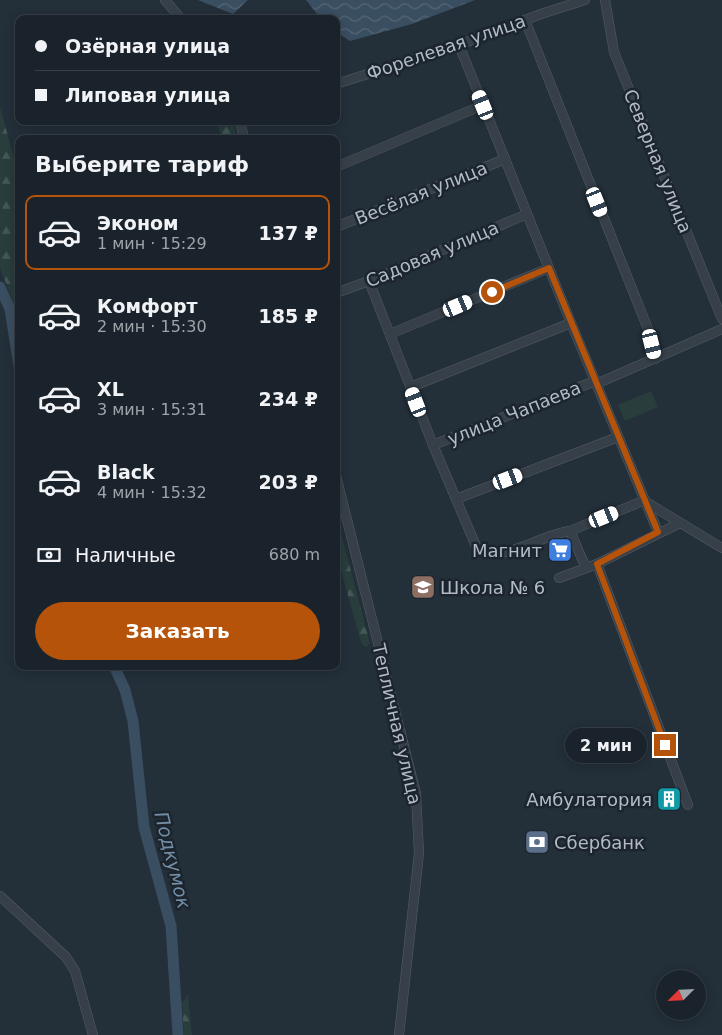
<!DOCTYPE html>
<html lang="ru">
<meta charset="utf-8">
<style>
:root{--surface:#1a232b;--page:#272f37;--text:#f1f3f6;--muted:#9fa4a9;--line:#384047;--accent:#b45309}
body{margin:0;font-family:"DejaVu Sans",sans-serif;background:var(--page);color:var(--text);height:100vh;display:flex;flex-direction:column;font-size:19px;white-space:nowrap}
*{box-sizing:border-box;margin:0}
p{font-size:16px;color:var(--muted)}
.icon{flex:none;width:28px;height:28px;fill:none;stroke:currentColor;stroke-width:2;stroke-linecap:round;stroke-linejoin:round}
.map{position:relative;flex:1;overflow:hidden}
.drawer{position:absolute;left:15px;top:135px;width:325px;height:535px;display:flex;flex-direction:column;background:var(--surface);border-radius:10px;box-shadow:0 2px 12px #0003,0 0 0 1px var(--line)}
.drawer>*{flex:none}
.guide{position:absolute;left:15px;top:15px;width:325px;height:110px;border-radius:10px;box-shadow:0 2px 12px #0003,0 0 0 1px var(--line);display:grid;align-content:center;height:110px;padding:0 20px;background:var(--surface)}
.needle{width:32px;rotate:246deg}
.controls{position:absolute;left:656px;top:970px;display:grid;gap:10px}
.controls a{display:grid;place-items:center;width:50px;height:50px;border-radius:50%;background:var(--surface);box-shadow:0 2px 12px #0003,0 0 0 1px var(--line);font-size:25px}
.end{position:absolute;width:22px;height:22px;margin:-11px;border:6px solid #b45309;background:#fff;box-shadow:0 0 0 2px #fff}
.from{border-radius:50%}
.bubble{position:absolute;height:35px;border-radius:18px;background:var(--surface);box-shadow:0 2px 12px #0003,0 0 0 1px var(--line);font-size:16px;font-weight:800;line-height:35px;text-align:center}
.car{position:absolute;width:15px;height:30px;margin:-15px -8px;border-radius:6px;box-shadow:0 0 4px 1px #0007;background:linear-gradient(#fff 24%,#345 0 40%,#fff 0 76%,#345 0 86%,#fff 0)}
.guide b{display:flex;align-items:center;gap:18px;height:48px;font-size:19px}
.guide b+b{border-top:1px solid var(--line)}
.guide i{width:12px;height:12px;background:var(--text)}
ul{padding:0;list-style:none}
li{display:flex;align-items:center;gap:15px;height:75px;margin:0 10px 8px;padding:0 10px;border:2px solid transparent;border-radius:10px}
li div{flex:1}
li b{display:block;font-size:19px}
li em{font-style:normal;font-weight:800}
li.current{border-color:var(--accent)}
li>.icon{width:45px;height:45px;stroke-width:1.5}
h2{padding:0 20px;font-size:22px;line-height:60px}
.pay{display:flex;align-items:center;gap:12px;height:55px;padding:0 20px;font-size:19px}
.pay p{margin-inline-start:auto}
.primary-button{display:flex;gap:10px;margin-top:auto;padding:10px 20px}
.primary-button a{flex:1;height:58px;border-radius:30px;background:var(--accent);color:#fff;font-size:20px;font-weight:800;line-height:58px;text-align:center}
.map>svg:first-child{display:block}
</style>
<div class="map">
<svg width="722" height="1035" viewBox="0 0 722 1035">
<defs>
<pattern id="forest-firs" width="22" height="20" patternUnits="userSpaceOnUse" patternTransform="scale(1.25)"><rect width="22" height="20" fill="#283d3c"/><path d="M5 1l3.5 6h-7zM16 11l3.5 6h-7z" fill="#455757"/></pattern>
<pattern id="water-waves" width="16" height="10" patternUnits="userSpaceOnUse" patternTransform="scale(1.25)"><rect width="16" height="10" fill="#3a4e61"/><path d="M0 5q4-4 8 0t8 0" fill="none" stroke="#546676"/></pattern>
</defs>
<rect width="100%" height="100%" fill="#232f39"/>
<!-- forest -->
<g fill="url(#forest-firs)">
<path d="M 0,107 L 17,169 L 17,202 L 14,235 L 19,244 L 19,339 L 12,299 L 0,268 Z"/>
<path d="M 217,121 L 233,121 L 237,139 L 222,139 Z"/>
<path d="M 336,515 L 370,643 L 367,647 L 364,646 L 361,642 L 336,552 Z"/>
<path d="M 188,995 L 192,1035 L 184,1035 L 182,1003 Z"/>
</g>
<!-- green -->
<path fill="#283d3c" d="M 651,391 L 658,407 L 625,421 L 618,405 Z"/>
<!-- water -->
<g fill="url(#water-waves)">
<path d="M 198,0 L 248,0 L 233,14 Z"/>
<path d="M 306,0 L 475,0 L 412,24 L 350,41 L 336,32 L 336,19 L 321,19 Z"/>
</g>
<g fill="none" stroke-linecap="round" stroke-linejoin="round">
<!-- river -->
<g stroke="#3a4e61" stroke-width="11">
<path d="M 0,287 L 10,309 L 19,366"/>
<path d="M 114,666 L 125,690 L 133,721 L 144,827 L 171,926 L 178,1035"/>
</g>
<defs>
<g id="minor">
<path d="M 165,0 L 181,19"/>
<path d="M 605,0 L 614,52 L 722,319"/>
<path d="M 525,20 L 648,329 L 655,359"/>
<path d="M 459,45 L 571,323 L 658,532"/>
<path d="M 336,84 L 459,45 L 541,14 L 585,0"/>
<path d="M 240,121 L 244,139"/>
<path d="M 336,167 L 483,105"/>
<path d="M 336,227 L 505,159"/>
<path d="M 369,281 L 433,445 L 476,546 C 480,549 485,553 490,553 C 513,556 545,534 570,531 L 645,500"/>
<path d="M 336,293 L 369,281 L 527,214"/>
<path d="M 390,334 L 549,268"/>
<path d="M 596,384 L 722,329"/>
<path d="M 411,387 L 571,323"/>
<path d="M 433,445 L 595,381"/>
<path d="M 336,476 L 416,794 L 419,853 L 399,1035"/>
<path d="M 456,499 L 618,437"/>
<path d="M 646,502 L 722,548"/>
<path d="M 570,531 L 586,568"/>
<path d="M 597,564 L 688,805"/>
<path d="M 559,578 L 597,564 L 680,523"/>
<path d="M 0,896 L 66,957 L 75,971 L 93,1035"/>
</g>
</defs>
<!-- minor casing -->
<use href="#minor" stroke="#555e67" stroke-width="10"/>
<!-- minor -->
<use href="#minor" stroke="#374049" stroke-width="9"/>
</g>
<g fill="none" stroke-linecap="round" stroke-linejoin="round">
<!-- route -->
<path stroke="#b45309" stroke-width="6" d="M 492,292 L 549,268 L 658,532 L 597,564 L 665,745"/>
</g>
<!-- icons -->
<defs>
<symbol id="supermarket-square" viewBox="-11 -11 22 22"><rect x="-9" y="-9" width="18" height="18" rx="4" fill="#3f7fe0" stroke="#1c252e"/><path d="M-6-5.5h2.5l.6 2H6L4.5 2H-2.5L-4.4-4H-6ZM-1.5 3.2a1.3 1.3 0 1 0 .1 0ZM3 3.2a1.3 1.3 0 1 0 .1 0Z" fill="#fff"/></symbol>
<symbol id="school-square" viewBox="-11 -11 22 22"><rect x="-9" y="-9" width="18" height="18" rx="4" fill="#8d6e63" stroke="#1c252e"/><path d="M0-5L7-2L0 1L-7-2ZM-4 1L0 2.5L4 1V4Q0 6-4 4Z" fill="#fff"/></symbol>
<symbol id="building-square" viewBox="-11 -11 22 22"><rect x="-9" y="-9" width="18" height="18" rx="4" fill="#0f9aa8" stroke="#1c252e"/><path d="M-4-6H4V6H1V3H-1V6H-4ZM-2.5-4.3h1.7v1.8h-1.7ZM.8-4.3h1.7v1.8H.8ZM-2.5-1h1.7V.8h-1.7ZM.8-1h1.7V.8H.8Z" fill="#fff"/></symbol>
<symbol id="bank-square" viewBox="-11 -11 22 22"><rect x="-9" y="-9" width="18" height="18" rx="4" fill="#5c6f8a" stroke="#1c252e"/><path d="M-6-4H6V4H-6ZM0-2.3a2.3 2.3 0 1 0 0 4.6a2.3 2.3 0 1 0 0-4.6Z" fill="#fff"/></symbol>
</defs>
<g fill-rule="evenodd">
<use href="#supermarket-square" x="546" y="536" width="28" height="28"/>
<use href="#school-square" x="409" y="573" width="28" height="28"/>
<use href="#building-square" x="655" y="785" width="28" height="28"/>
<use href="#bank-square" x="523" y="828" width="28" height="28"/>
</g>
<g text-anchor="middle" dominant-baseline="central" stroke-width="5" stroke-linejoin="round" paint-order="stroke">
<!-- street labels -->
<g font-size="18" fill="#b2bbc5" stroke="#1c252e">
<text transform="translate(446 47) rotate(-19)">Форелевая улица</text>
<text transform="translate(658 161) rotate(68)">Северная улица</text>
<text transform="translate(421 193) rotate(-22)">Весёлая улица</text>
<text transform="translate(432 254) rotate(-23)">Садовая улица</text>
<text transform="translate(514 413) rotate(-22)">улица Чапаева</text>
<text transform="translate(397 724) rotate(77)">Тепличная улица</text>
</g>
<!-- poi labels -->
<g font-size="18" fill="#b2bbc5" stroke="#1c252e" text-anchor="end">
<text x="542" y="550">Магнит</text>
<text x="440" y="587" text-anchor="start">Школа № 6</text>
<text x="652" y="799">Амбулатория</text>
<text x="554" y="842" text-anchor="start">Сбербанк</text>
</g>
<!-- water labels -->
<g font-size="19" font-style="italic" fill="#748fa7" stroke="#1c252e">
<text transform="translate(173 860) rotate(76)">Подкумок</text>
</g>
</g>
</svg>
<div class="controls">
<a><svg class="needle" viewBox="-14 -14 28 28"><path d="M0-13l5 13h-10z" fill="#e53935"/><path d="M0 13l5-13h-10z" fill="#9fa4a9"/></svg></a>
</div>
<i class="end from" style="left:492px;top:292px"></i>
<i class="end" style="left:665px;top:745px"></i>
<div class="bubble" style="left:565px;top:728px;width:82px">2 мин</div>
<i class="car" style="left:483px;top:105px;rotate:338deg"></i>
<i class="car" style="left:597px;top:202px;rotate:158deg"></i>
<i class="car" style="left:458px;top:306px;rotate:67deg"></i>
<i class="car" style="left:652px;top:344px;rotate:166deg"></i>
<i class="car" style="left:416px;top:402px;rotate:339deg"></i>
<i class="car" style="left:508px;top:479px;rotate:69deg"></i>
<i class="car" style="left:604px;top:517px;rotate:68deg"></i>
<div class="guide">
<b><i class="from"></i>Озёрная улица</b>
<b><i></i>Липовая улица</b>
</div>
<section class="drawer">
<h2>Выберите тариф</h2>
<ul>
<li class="current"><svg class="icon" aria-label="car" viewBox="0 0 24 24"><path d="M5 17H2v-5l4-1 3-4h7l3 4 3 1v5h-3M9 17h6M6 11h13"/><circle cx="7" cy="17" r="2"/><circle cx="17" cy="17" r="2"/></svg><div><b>Эконом</b><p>1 мин · 15:29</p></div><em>137 ₽</em></li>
<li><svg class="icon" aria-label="car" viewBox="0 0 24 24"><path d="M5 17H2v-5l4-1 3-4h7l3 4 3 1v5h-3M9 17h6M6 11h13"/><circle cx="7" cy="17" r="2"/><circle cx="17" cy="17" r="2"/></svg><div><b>Комфорт</b><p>2 мин · 15:30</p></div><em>185 ₽</em></li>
<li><svg class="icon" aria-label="car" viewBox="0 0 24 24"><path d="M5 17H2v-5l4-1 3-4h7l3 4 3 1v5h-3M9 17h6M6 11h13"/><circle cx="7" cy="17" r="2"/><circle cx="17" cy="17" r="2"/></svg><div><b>XL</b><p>3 мин · 15:31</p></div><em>234 ₽</em></li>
<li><svg class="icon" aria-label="car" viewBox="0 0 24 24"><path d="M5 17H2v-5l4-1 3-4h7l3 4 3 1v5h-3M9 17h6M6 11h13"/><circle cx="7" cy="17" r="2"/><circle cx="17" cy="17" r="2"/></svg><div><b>Black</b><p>4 мин · 15:32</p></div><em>203 ₽</em></li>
</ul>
<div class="pay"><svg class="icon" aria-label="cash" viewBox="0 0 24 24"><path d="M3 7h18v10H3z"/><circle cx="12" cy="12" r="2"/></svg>Наличные<p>680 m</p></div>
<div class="primary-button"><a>Заказать</a></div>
</section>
</div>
